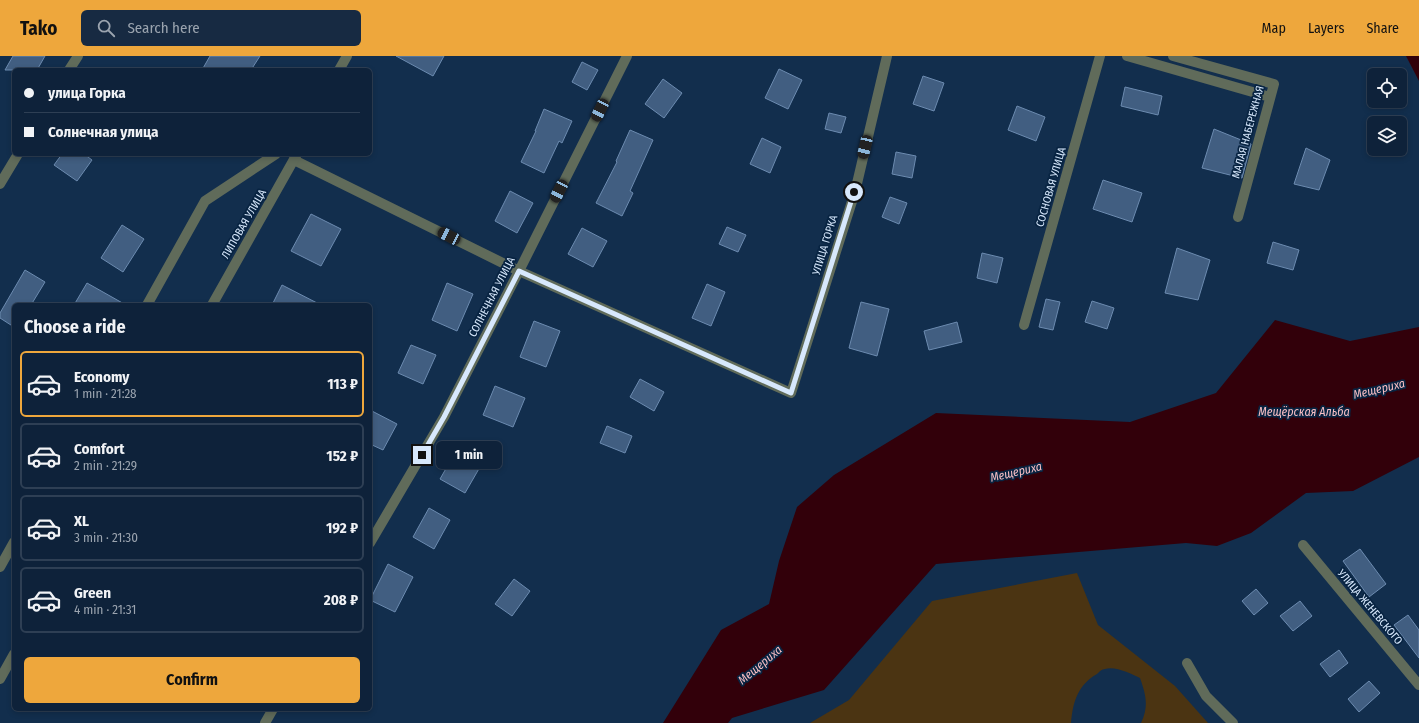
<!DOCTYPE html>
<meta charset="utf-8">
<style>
:root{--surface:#0e223a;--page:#172a42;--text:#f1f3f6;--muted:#9ba4af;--line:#2e3f54;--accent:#eea73c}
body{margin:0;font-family:"Fira Sans Condensed",sans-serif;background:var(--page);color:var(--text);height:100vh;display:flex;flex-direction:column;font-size:15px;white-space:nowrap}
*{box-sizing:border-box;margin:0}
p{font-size:13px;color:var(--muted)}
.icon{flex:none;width:22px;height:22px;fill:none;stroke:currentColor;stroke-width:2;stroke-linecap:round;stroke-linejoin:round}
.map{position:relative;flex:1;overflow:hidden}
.drawer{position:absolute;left:12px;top:247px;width:360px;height:408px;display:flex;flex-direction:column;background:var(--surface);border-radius:6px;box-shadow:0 2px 6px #0003,0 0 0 1px var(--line)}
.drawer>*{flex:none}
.top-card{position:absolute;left:12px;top:12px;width:360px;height:88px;border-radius:6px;box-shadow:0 2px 6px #0003,0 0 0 1px var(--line);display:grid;align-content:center;height:88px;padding:0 12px;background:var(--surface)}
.tools{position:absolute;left:1367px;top:12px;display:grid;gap:8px}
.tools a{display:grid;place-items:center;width:40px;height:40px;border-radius:6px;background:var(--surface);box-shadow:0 2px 6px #0003,0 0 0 1px var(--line);font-size:20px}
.end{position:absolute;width:18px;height:18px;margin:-9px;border:5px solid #d7e8fc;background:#111;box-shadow:0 0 0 2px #111}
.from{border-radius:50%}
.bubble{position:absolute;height:28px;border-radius:6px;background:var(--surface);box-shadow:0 2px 6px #0003,0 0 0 1px var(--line);font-size:13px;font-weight:700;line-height:28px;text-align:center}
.car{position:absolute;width:12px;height:24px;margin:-12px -6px;border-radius:5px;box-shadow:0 0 3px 1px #0007;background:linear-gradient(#222 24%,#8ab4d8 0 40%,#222 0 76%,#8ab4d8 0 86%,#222 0)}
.top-card b{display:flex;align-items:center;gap:14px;height:38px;font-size:15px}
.top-card b+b{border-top:1px solid var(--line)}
.top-card i{width:10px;height:10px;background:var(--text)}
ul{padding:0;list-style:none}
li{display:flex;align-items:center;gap:12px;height:66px;margin:0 8px 6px;padding:0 4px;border:2px solid var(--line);border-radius:6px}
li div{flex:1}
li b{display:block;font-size:15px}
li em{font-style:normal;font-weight:700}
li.active{border-color:var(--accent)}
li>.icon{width:36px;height:36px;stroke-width:1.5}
h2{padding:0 12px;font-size:18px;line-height:48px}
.button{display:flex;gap:8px;margin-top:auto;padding:8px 12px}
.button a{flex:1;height:46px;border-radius:6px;background:var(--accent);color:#111;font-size:16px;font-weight:700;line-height:46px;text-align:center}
header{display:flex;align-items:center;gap:24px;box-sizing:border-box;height:56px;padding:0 20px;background:var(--accent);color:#111}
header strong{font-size:19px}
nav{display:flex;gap:22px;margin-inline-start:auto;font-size:14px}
.search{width:280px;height:36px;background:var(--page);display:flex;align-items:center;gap:10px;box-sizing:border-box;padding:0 14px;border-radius:6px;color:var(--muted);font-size:15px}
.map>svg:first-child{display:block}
</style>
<header>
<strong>Tako</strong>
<div class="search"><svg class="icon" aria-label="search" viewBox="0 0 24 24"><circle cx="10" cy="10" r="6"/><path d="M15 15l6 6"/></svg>Search here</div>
<nav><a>Map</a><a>Layers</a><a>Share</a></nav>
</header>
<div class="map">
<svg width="1419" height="667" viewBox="0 0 1419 667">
<rect width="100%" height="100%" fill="#122e4d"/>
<!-- green -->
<path fill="#4b3412" d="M 1077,517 L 1098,569 L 1175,630 L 1208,667 L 1141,667 C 1149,650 1146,639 1140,622 C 1131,618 1116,610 1105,613 C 1102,613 1099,616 1097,618 C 1078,629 1073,645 1071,667 L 810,667 L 849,644 L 932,545 Z"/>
<!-- water -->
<g fill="#32000a">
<path d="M 1406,0 L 1419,0 L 1419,25 Z"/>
<path d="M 1275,264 L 1350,285 L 1419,271 L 1419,401 L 1353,435 L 1306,437 L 1251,477 L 1217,490 L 1186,487 L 936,508 L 824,634 L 732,662 L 728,667 L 663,667 L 721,574 L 769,548 L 779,505 L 797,451 L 834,419 L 936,357 L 1130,366 L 1216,337 Z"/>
</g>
<!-- building -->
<g fill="#415e81" stroke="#6c8bb0">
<path d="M 13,0 L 45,0 L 37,14 L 5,14 Z"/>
<path d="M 210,0 L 260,0 L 251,14 L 202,14 Z"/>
<path d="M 396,0 L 444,0 L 433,20 Z"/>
<path d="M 582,6 L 598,14 L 587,34 L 572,26 Z"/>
<path d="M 779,13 L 802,24 L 788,53 L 765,42 Z"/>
<path d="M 923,20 L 944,27 L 934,55 L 913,48 Z"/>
<path d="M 663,23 L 682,37 L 664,62 L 645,48 Z"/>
<path d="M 1125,31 L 1162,40 L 1158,59 L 1121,50 Z"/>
<path d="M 1017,50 L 1045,61 L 1036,85 L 1008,74 Z"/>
<path d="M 544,53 L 572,65 L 562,87 L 559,85 L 544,117 L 521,106 L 536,75 L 535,75 Z"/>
<path d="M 829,57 L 846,61 L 841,77 L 825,73 Z"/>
<path d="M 1214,73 L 1251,88 L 1242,122 L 1202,112 Z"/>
<path d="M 630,74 L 653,84 L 630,135 L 633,137 L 622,160 L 596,147 L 617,106 L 616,105 Z"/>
<path d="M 762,82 L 781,91 L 770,117 L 750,108 Z"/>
<path d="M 1306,92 L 1330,104 L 1319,134 L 1294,128 Z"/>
<path d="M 896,96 L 916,100 L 912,122 L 892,118 Z"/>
<path d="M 62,98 L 84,98 L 92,104 L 77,125 L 54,109 Z"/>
<path d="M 1103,124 L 1142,137 L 1132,166 L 1093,153 Z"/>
<path d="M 510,135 L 533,147 L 517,177 L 495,165 Z"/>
<path d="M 890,141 L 907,147 L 899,168 L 882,161 Z"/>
<path d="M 311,158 L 341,173 L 321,210 L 291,195 Z"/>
<path d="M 122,169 L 144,183 L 123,216 L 101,202 Z"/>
<path d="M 727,171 L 746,179 L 738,196 L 719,188 Z"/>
<path d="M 582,172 L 607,185 L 593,211 L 568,198 Z"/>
<path d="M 1273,186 L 1299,194 L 1293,214 L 1267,207 Z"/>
<path d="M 1177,192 L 1210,204 L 1198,244 L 1165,237 Z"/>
<path d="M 982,197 L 1003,202 L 997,227 L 977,222 Z"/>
<path d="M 25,214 L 45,226 L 31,249 L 14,249 L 14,271 L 0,262 L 0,257 Z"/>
<path d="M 87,227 L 126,249 L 74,249 Z"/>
<path d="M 447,227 L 473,238 L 457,275 L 432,264 Z"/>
<path d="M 707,228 L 725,236 L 711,270 L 692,262 Z"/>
<path d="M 282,229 L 321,249 L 272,249 Z"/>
<path d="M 1046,243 L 1060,246 L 1053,274 L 1039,271 Z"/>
<path d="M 1092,245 L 1114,252 L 1107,273 L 1085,266 Z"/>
<path d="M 861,246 L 889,253 L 877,300 L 849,292 Z"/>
<path d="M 534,265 L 560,275 L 546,311 L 520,301 Z"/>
<path d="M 957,266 L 962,286 L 929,294 L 924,275 Z"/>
<path d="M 411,289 L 436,299 L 423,328 L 398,317 Z"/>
<path d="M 640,323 L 664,336 L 654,355 L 630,341 Z"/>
<path d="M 495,330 L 525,342 L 513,371 L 483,359 Z"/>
<path d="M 370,354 L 397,368 L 383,394 L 370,388 Z"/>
<path d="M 607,370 L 632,380 L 625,397 L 600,387 Z"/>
<path d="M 459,390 L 484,404 L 465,437 L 440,423 Z"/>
<path d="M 429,452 L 450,464 L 434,493 L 413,481 Z"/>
<path d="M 1360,493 L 1386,528 L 1369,541 L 1343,505 Z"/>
<path d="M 388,508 L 413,521 L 395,556 L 370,544 Z"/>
<path d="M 514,523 L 530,535 L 512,560 L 495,548 Z"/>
<path d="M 1256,533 L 1268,547 L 1254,559 L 1242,545 Z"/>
<path d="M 1300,545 L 1312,560 L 1293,575 L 1280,560 Z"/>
<path d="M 1408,559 L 1419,574 L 1419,602 L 1394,569 Z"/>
<path d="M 1339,594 L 1348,607 L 1330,621 L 1320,608 Z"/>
<path d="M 1369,625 L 1380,637 L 1359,656 L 1348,643 Z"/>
</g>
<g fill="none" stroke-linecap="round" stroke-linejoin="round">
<!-- service -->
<g stroke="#606b5a" stroke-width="10">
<path d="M 1127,0 L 1270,41"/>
<path d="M 1173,0 L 1274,28 L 1238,161"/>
<path d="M 1187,607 L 1206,640 L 1233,667"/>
</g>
<!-- minor -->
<g stroke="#606b5a" stroke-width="10">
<path d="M 69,14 L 78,0"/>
<path d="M 339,14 L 347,0"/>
<path d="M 294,104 L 519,215 L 791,337 L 855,136 L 887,0"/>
<path d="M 0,128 L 18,98"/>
<path d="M 147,249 L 205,145 L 276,98"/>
<path d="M 212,249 L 297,98"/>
<path d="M 1024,269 L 1100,0"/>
<path d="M 370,487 L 444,361 L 519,215 L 627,0"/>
<path d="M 1303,489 L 1419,629"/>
<path d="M 0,511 L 14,486"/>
<path d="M 0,623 L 14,598"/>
<path d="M 265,667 L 273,653"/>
</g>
</g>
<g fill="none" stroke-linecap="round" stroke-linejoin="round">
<!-- route -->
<path stroke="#d7e8fc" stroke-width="5" d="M 422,399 L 444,361 L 519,215 L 791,337 L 854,136"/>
</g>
<g text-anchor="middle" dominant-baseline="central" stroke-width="3.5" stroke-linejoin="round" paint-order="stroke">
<!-- street labels -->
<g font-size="11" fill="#d7e8fc" stroke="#082442">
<text transform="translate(1248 76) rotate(-75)">МАЛАЯ НАБЕРЕЖНАЯ</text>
<text transform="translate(1051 131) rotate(-74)">СОСНОВАЯ УЛИЦА</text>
<text transform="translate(244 168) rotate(-60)">ЛИПОВАЯ УЛИЦА</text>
<text transform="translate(825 189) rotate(-73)">УЛИЦА ГОРКА</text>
<text transform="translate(492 241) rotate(-63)">СОЛНЕЧНАЯ УЛИЦА</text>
<text transform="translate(1370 551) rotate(50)">УЛИЦА ЖЕНЕВСКОГО</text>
</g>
<!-- water labels -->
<g font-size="12" font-style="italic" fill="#f9bfc4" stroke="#082442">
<text transform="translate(1379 333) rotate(-13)">Мещериха</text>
<text x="1304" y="356">Мещёрская Альба</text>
<text transform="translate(1016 416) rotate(-13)">Мещериха</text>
<text transform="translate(760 609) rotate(-40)">Мещериха</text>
</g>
</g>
</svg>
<div class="tools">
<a><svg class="icon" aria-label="locate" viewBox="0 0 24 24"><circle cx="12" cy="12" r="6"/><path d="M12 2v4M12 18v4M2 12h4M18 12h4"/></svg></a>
<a><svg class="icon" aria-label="layers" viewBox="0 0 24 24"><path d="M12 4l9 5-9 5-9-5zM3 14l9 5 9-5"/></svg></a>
</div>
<i class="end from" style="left:854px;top:136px"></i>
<i class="end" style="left:422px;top:399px"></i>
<div class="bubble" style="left:436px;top:385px;width:66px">1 min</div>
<i class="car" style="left:600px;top:54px;rotate:206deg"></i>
<i class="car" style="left:865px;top:91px;rotate:193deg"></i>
<i class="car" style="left:559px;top:135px;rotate:207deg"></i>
<i class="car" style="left:449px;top:180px;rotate:297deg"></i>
<div class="top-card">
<b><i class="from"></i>улица Горка</b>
<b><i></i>Солнечная улица</b>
</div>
<section class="drawer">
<h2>Choose a ride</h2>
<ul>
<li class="active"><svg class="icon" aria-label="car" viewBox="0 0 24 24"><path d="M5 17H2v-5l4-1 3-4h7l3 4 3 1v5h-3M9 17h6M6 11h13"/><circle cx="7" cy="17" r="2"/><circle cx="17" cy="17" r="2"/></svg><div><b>Economy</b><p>1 min · 21:28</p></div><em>113 ₽</em></li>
<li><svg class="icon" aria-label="car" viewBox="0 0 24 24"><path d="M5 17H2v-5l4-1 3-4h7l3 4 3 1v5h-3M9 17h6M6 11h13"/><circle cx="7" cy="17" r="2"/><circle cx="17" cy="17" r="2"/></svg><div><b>Comfort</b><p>2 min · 21:29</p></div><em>152 ₽</em></li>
<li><svg class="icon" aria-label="car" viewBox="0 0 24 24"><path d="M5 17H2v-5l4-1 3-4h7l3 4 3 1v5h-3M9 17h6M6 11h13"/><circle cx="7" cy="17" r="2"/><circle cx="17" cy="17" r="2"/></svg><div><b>XL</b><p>3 min · 21:30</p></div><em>192 ₽</em></li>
<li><svg class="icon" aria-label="car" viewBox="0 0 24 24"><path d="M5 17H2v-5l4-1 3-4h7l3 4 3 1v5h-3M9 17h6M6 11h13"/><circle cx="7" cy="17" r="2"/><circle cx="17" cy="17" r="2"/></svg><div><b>Green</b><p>4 min · 21:31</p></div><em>208 ₽</em></li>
</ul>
<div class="button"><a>Confirm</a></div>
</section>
</div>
